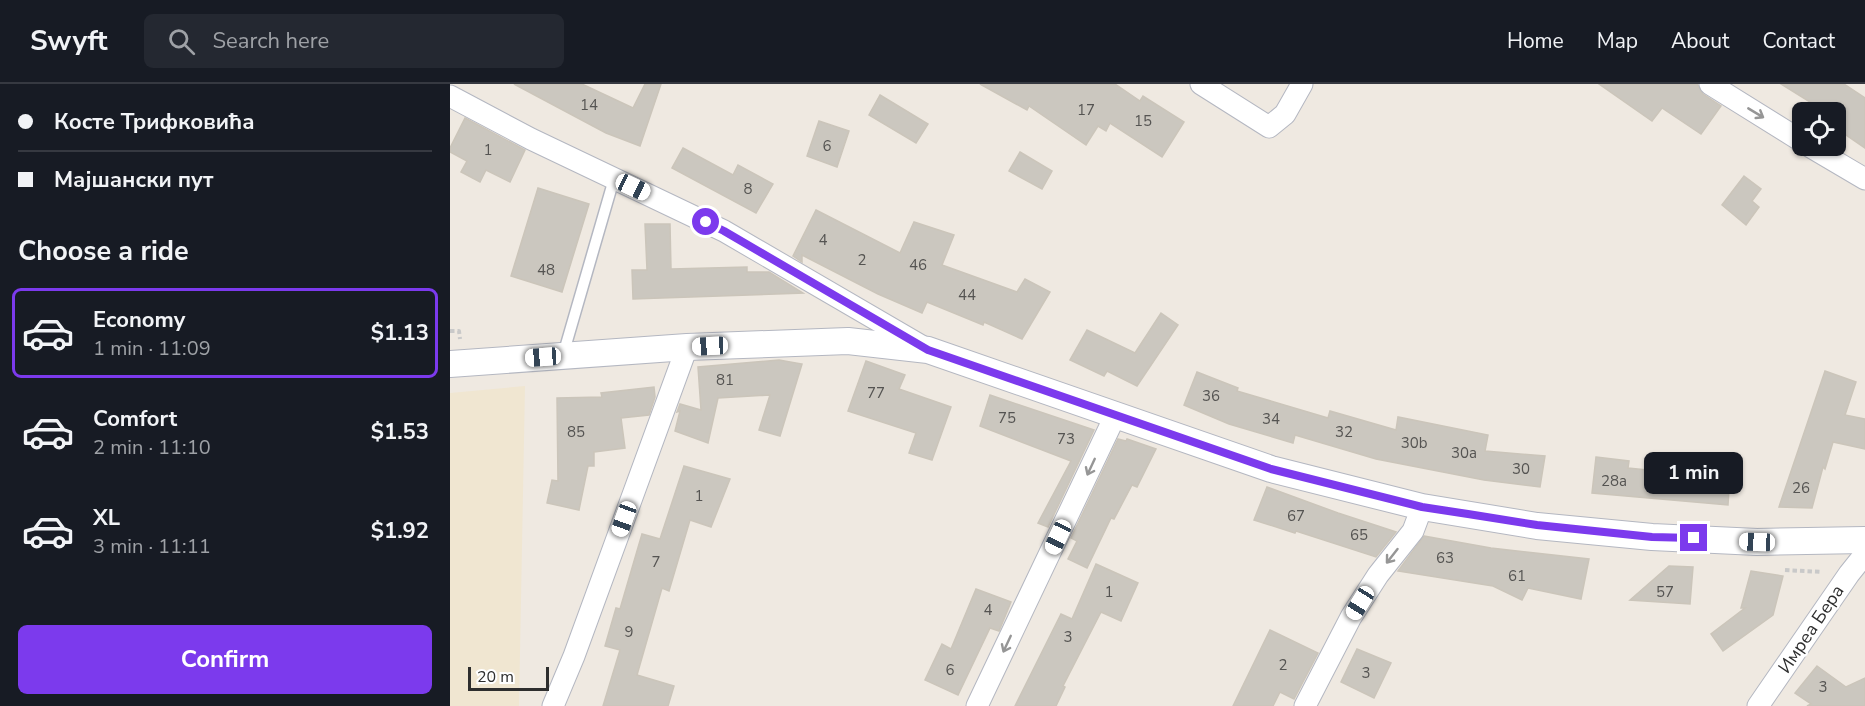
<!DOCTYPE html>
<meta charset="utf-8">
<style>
:root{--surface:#171b24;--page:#242831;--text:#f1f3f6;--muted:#9ea1a6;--line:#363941;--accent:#7c3aed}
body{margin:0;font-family:"Nunito Sans",sans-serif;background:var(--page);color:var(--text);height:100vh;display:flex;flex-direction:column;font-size:22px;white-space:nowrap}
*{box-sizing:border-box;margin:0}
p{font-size:20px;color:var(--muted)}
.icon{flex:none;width:33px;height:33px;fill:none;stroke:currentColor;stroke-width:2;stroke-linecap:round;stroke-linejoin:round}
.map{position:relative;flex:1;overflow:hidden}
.drawer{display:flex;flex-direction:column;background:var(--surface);width:450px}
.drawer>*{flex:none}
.hud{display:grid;align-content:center;height:132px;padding:0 18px;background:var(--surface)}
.controls{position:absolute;left:1342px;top:18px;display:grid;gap:12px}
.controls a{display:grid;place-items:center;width:54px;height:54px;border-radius:9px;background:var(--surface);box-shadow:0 2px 4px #0004;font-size:30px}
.scale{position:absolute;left:18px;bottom:15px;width:81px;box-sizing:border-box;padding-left:6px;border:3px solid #2e2e2e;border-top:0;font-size:16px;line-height:21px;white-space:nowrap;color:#2e2e2e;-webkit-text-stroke:4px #fff;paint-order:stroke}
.end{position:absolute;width:27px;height:27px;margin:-14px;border:8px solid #7c3aed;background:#fff;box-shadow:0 0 0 3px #fff}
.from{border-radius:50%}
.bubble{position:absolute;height:42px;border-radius:9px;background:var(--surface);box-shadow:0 2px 4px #0004;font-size:20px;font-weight:700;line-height:42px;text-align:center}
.car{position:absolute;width:18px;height:36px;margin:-18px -9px;border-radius:8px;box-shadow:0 0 4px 2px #0007;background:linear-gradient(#fff 24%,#345 0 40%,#fff 0 76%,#345 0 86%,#fff 0)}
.hud b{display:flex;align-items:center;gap:21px;height:57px;font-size:22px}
.hud b+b{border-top:2px solid var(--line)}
.hud i{width:15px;height:15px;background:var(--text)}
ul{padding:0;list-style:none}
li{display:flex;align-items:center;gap:18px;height:90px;margin:0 12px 9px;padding:0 6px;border:3px solid transparent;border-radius:9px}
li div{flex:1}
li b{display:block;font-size:22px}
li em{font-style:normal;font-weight:700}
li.selected{border-color:var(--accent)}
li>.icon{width:54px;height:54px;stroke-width:1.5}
h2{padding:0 18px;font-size:27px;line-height:72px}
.primary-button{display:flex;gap:12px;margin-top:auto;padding:12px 18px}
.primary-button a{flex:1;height:69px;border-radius:9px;background:var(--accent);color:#fff;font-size:24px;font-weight:700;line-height:69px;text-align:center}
header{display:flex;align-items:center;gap:36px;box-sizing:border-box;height:84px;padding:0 30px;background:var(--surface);border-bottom:2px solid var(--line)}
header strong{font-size:28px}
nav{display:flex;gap:33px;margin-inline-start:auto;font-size:21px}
.search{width:420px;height:54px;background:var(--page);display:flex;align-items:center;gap:15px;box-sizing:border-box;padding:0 21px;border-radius:9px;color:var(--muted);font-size:22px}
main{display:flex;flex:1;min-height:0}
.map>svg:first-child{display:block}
</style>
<header>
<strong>Swyft</strong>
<div class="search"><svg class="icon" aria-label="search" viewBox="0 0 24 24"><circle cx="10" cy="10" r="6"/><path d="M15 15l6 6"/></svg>Search here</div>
<nav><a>Home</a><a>Map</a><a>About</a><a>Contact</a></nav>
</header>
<main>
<section class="drawer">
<div class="hud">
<b><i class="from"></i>Косте Трифковића</b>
<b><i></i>Мајшански пут</b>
</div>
<h2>Choose a ride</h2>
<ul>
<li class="selected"><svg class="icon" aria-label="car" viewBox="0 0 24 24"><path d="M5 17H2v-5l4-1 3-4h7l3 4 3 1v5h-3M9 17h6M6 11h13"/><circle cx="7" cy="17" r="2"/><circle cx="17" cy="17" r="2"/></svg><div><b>Economy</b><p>1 min · 11:09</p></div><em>$1.13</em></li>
<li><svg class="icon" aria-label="car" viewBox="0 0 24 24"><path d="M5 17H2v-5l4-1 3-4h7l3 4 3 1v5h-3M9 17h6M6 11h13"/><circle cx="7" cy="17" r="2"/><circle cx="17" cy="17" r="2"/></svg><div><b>Comfort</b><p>2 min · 11:10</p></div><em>$1.53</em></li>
<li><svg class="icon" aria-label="car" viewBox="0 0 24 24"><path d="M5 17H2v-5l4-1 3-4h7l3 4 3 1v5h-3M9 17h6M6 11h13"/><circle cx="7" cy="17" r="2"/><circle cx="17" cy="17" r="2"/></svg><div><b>XL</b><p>3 min · 11:11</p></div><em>$1.92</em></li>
</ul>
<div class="primary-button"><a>Confirm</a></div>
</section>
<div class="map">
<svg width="1415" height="622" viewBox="0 0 1415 622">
<rect width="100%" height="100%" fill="#efe9e1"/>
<!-- education -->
<path fill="#f0e6d1" d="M 75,302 L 69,622 L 0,622 L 0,309 Z"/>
<!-- building -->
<g fill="#cbc7bf" stroke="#cbc5ba" stroke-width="1.5">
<path d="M 64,0 L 132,0 L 183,24 L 195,0 L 211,0 L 190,62 L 156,49 Z"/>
<path d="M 530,0 L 665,0 L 690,17 L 693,12 L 734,38 L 712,73 L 660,39 L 656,47 L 648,42 L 636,61 L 579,22 L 577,26 Z"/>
<path d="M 1149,0 L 1247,0 L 1253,10 L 1271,22 L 1251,50 L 1212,24 L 1202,37 Z"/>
<path d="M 1331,0 L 1394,0 L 1415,14 L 1415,64 L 1386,44 L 1386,28 L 1376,28 Z"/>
<path d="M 430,11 L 478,40 L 466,59 L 419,31 Z"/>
<path d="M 15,34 L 75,66 L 60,98 L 36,86 L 30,98 L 11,88 L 17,77 L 0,68 L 0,64 Z"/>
<path d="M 369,37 L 399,47 L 387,83 L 357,72 Z"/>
<path d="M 233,64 L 283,91 L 288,81 L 323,100 L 306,129 L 222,84 Z"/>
<path d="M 570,68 L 602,87 L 592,105 L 559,87 Z"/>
<path d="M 1294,92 L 1311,105 L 1302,117 L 1309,123 L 1296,141 L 1272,121 Z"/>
<path d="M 88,104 L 139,120 L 112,208 L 61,192 Z"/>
<path d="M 366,126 L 450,169 L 464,138 L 504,151 L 492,181 L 567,208 L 575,195 L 600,208 L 572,255 L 534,238 L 533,241 L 477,218 L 472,229 L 428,210 L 352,171 L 352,178 L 343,172 Z"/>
<path d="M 195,140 L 220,140 L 221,185 L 297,183 L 297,188 L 319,188 L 353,209 L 183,215 L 182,186 L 197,186 Z"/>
<path d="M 711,229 L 728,241 L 687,302 L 657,287 L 654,292 L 620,276 L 637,246 L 685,269 Z"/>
<path d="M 329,276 L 352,280 L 330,352 L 309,346 L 320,311 L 268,314 L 258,359 L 225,347 L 230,327 L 227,328 L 230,320 L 251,326 L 248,283 Z"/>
<path d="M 416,277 L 455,291 L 449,305 L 501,323 L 482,376 L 459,369 L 466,349 L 398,327 Z"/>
<path d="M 1375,287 L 1406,298 L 1395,331 L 1415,335 L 1415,365 L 1383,358 L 1375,385 L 1373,383 L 1362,424 L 1329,423 Z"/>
<path d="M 747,288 L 788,304 L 787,307 L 878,334 L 880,327 L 946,346 L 948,333 L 1038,351 L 1035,367 L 1095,372 L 1090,403 L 1034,396 L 926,375 L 845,351 L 843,359 L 779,340 L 734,321 Z"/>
<path d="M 204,303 L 205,313 L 199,331 L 171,334 L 175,364 L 144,368 L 144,382 L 138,382 L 129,426 L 97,419 L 102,396 L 108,397 L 107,314 L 152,313 L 151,309 Z"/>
<path d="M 540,311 L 644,346 L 598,443 L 588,439 L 621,377 L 530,342 Z"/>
<path d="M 668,355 L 676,357 L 677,355 L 706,365 L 687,403 L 682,401 L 664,435 L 661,434 L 637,484 L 618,475 L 627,457 L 621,454 Z"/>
<path d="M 1146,373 L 1179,377 L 1178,384 L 1217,388 L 1219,383 L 1280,387 L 1278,421 L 1142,409 Z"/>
<path d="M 234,382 L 280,395 L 261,443 L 240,436 L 219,507 L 212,504 L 187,591 L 224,602 L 218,622 L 153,622 L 170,566 L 155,562 L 166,524 L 170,525 L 192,450 L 210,455 Z"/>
<path d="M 817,403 L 888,429 L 946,448 L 926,473 L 846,447 L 845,449 L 804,436 Z"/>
<path d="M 974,452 L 1041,464 L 1139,475 L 1131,515 L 1078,504 L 1072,516 L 1043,502 L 948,487 Z"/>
<path d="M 646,480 L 688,499 L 671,537 L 651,528 L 613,602 L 615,603 L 606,622 L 565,622 L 611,530 L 622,535 Z"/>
<path d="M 1219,482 L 1243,483 L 1240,520 L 1180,516 Z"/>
<path d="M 1301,487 L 1333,492 L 1323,531 L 1273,567 L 1261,550 L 1295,524 L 1291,524 Z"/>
<path d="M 526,505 L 561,518 L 549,547 L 540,544 L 508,611 L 475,596 L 492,560 L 501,565 Z"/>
<path d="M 820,546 L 868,569 L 844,615 L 830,608 L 823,622 L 783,622 Z"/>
<path d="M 907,565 L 941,579 L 924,614 L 891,598 Z"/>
<path d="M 1367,582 L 1396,603 L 1415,594 L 1415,622 L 1357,622 L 1361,620 L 1345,609 Z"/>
</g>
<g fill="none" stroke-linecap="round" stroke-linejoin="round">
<defs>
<path id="service" d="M 113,271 L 164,95"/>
<g id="minor">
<path d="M 751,0 L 819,43 L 835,30 L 852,0"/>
<path d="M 1260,0 L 1353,58"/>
<path d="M 0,12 L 81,55 L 274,147 L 475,264"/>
<path d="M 1359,62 L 1415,95"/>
<path d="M 103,622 L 124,572 L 237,263"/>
<path d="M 527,622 L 666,330"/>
<path d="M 855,622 L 901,533 L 928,491 L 963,447 L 972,423"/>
<path d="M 1308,622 L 1399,490 L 1415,470"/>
</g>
<path id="tertiary" d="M 0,280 L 237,263 L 398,257 L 478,266 L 821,385 L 972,423 L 1087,442 L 1202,453 L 1307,458 L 1415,456"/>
</defs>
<!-- service casing -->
<use href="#service" stroke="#b4b7c1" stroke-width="13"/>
<!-- minor casing -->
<use href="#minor" stroke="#b4b7c1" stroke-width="23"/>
<!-- tertiary casing -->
<use href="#tertiary" stroke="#b4b7c1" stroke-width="28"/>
<!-- path -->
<g stroke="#c9c9c9" stroke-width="4" stroke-dasharray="4.5 3" stroke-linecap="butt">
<path d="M 0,247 L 9,247 L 10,255"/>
<path d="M 1335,486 L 1372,488"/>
</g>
<!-- service -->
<use href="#service" stroke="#fff" stroke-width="10"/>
<!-- minor -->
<use href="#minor" stroke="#fff" stroke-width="21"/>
<!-- tertiary -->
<use href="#tertiary" stroke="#fff" stroke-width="26"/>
</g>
<!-- one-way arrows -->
<defs><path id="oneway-shaft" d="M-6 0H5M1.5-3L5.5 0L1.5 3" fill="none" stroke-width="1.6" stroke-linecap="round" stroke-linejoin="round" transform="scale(1.5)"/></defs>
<g stroke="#969696">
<use href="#oneway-shaft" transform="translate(1306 29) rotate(31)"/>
<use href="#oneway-shaft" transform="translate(641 383) rotate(115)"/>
<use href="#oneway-shaft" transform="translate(942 472) rotate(128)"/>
<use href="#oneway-shaft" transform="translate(557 560) rotate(115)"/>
</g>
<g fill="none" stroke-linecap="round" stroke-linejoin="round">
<!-- route -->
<path stroke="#7c3aed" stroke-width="8" d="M 256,138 L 274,147 L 478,266 L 821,385 L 972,423 L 1018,430 L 1087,441 L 1202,453 L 1244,454"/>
</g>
<g text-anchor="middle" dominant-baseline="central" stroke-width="4.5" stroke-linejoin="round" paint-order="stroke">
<!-- number labels -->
<g font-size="15" fill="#555452">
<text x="139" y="21">14</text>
<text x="636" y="26">17</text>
<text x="693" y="37">15</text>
<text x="377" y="62">6</text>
<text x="38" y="66">1</text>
<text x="298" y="105">8</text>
<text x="373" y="156">4</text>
<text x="412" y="176">2</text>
<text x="468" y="181">46</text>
<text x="96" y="186">48</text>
<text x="517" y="211">44</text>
<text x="275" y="296">81</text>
<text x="426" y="309">77</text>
<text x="761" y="312">36</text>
<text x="557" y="334">75</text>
<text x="821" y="335">34</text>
<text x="126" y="348">85</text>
<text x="894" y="348">32</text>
<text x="616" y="355">73</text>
<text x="964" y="359">30b</text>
<text x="1014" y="369">30a</text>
<text x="1071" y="385">30</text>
<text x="1164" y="397">28a</text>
<text x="1351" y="404">26</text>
<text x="249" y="412">1</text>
<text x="846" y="432">67</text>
<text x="909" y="451">65</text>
<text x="995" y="474">63</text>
<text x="206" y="478">7</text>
<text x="1067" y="492">61</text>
<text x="659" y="508">1</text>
<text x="1215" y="508">57</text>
<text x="538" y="526">4</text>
<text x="179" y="548">9</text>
<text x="618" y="553">3</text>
<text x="833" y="581">2</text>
<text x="500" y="586">6</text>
<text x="916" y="589">3</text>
<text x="1373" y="603">3</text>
</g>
<!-- street labels -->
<g font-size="18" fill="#2e2e2e" stroke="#fff">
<text transform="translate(1361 545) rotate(-56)">Имреа Бера</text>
</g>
</g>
</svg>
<div class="controls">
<a><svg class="icon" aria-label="locate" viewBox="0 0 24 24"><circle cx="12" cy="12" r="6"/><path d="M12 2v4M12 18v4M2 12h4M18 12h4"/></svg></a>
</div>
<div class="scale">20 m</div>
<i class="end from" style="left:256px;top:138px"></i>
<i class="end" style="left:1244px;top:454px"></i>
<div class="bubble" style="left:1194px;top:368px;width:99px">1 min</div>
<i class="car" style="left:183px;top:103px;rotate:115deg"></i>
<i class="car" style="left:260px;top:262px;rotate:267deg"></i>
<i class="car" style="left:93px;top:273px;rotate:266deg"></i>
<i class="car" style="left:174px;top:435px;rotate:200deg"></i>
<i class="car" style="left:608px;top:453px;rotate:205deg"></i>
<i class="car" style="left:1307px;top:458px;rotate:272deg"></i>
<i class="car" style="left:910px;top:519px;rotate:212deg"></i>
</div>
</main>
